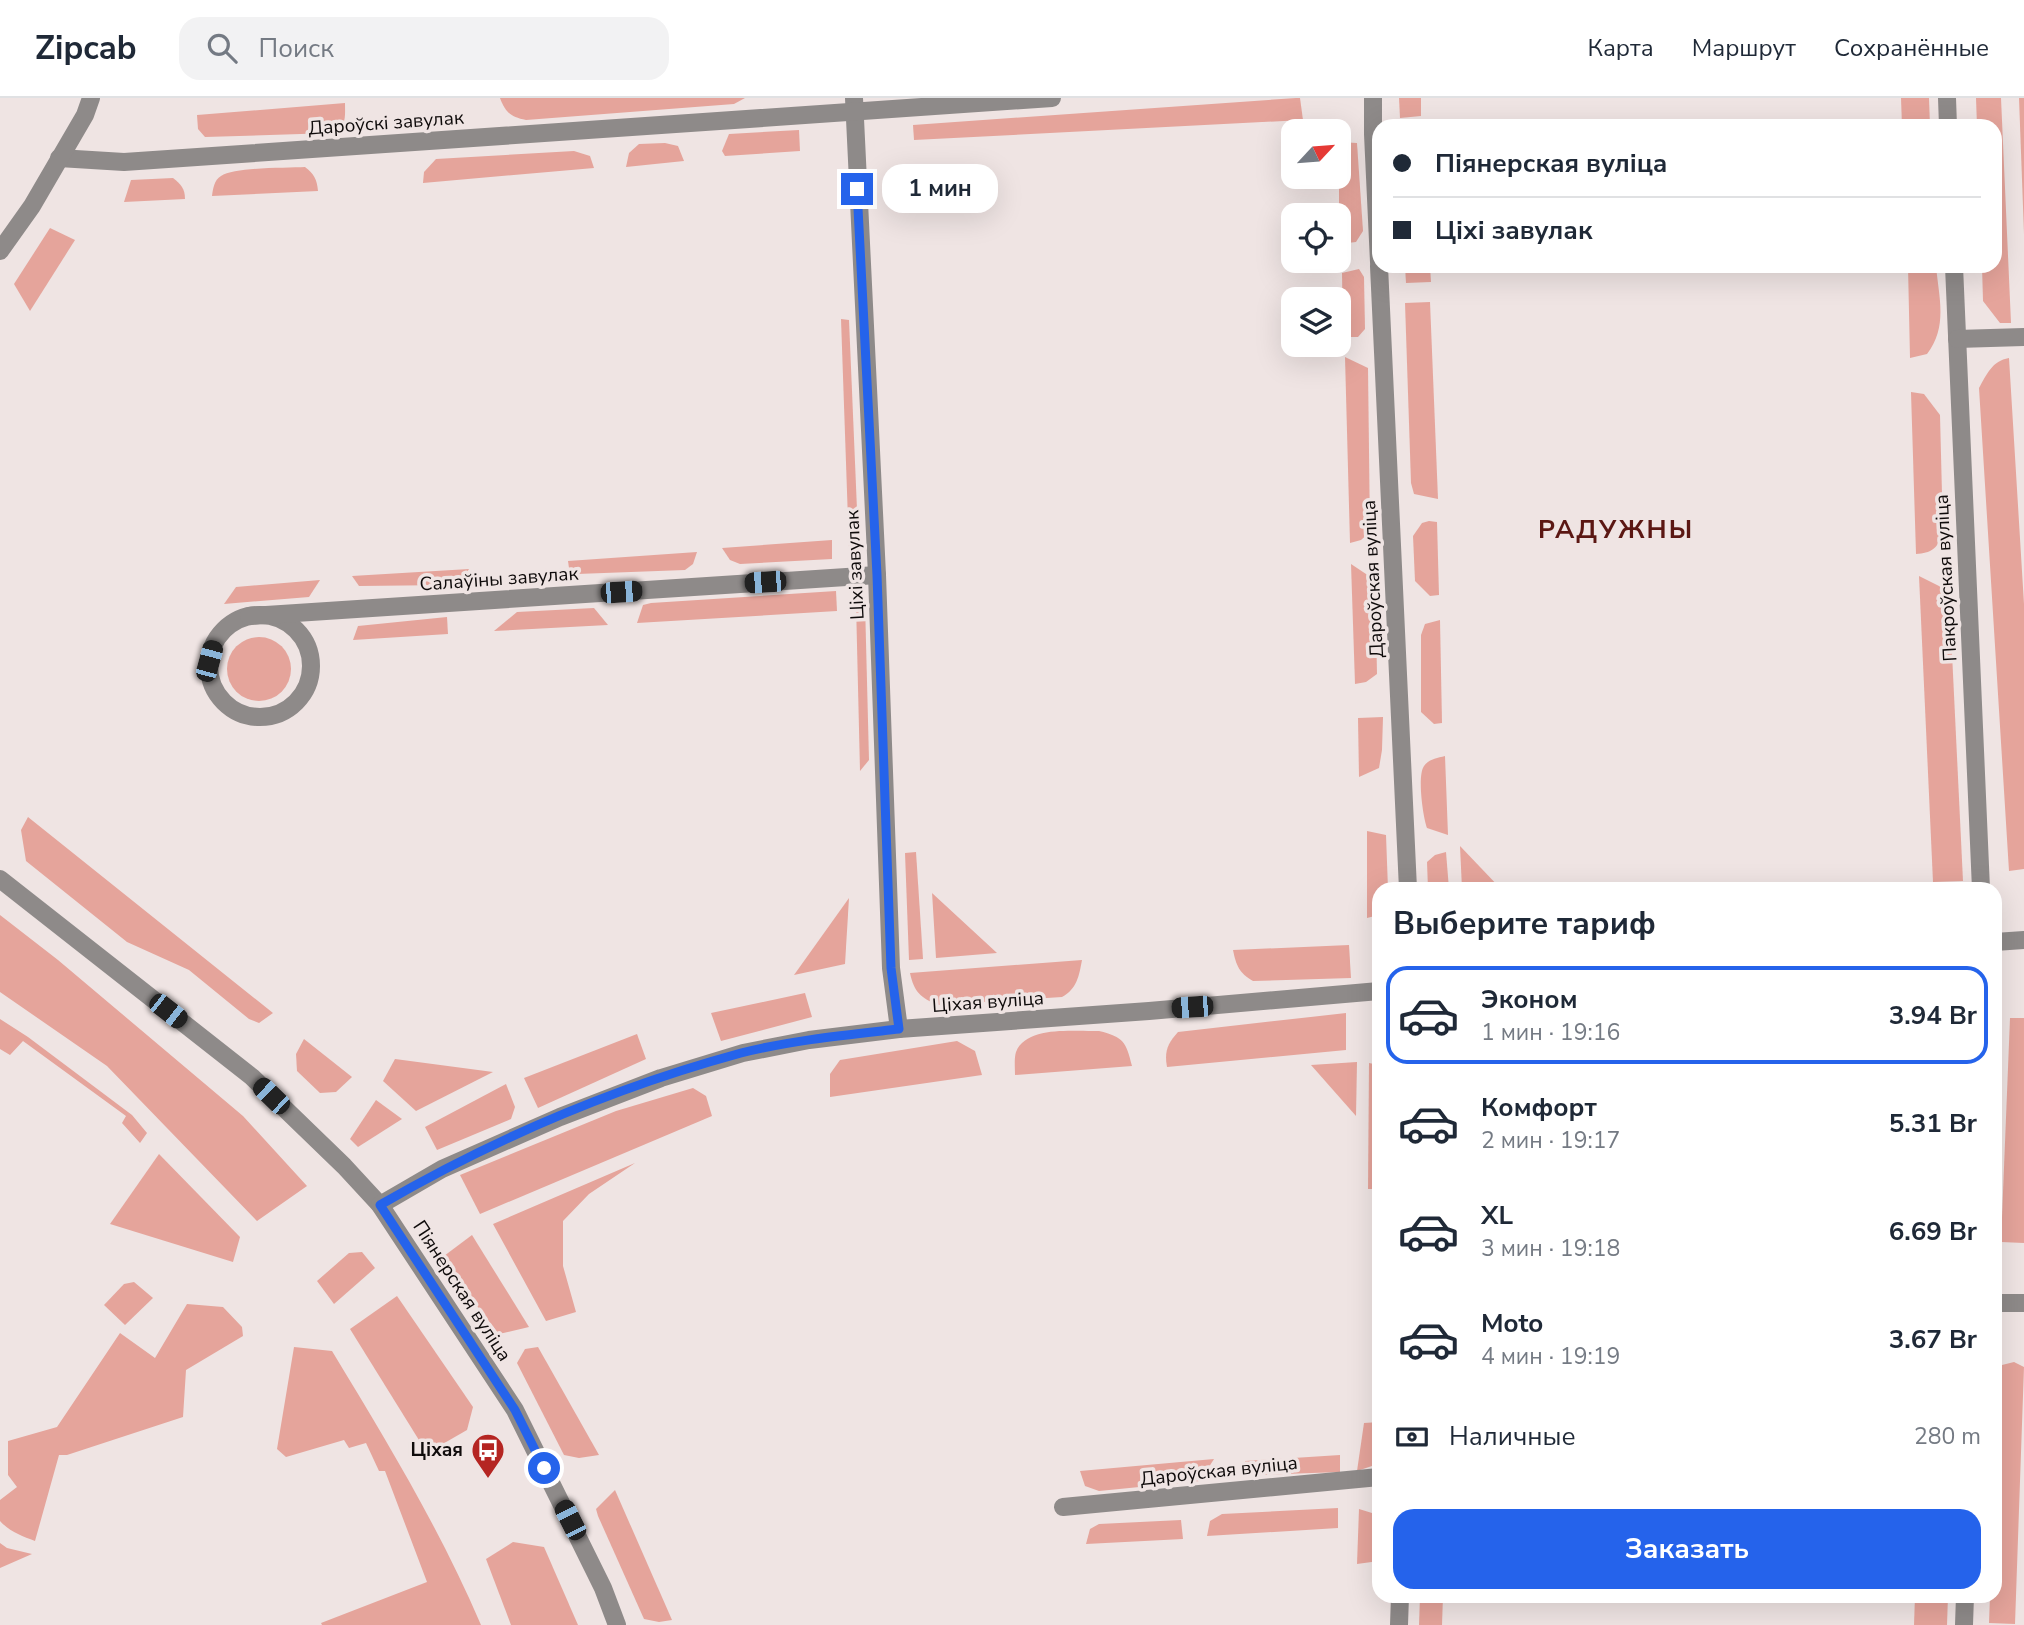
<!DOCTYPE html>
<html lang="ru">
<meta charset="utf-8">
<style>
:root{--surface:#fff;--page:#f2f2f3;--text:#1f2937;--muted:#747a83;--line:#e0e1e3;--accent:#2563eb}
body{margin:0;font-family:"Nunito Sans",sans-serif;background:var(--page);color:var(--text);height:100vh;display:flex;flex-direction:column;font-size:26px;white-space:nowrap}
*{box-sizing:border-box;margin:0}
p{font-size:23px;color:var(--muted)}
.icon{flex:none;width:38px;height:38px;fill:none;stroke:currentColor;stroke-width:2;stroke-linecap:round;stroke-linejoin:round}
.map{position:relative;flex:1;overflow:hidden}
.sheet{position:absolute;left:1372px;top:784px;width:630px;height:721px;display:flex;flex-direction:column;background:var(--surface);border-radius:21px;box-shadow:0 7px 28px #0002}
.sheet>*{flex:none}
.guide{position:absolute;left:1372px;top:21px;width:630px;height:154px;border-radius:21px;box-shadow:0 7px 28px #0002;display:grid;align-content:center;height:154px;padding:0 21px;background:var(--surface)}
.needle{width:46px;rotate:64deg}
.fabs{position:absolute;left:1281px;top:21px;display:grid;gap:14px}
.fabs a{display:grid;place-items:center;width:70px;height:70px;border-radius:14px;background:var(--surface);box-shadow:0 7px 28px #0002;font-size:35px}
.end{position:absolute;width:32px;height:32px;margin:-16px;border:9px solid #2563eb;background:#fff;box-shadow:0 0 0 4px #fff}
.from{border-radius:50%}
.bubble{position:absolute;height:49px;border-radius:21px;background:var(--surface);box-shadow:0 7px 28px #0002;font-size:23px;font-weight:700;line-height:49px;text-align:center}
.car{position:absolute;width:21px;height:42px;margin:-21px -10px;border-radius:9px;box-shadow:0 0 5px 2px #0007;background:linear-gradient(#222 24%,#8ab4d8 0 40%,#222 0 76%,#8ab4d8 0 86%,#222 0)}
.guide b{display:flex;align-items:center;gap:24px;height:66px;font-size:26px}
.guide b+b{border-top:2px solid var(--line)}
.guide i{width:18px;height:18px;background:var(--text)}
ul{padding:0;list-style:none}
li{display:flex;align-items:center;gap:21px;height:98px;margin:0 14px 10px;padding:0 7px;border:4px solid transparent;border-radius:21px}
li div{flex:1}
li b{display:block;font-size:26px}
li em{font-style:normal;font-weight:700}
li.active{border-color:var(--accent)}
li>.icon{width:63px;height:63px;stroke-width:1.5}
h2{padding:0 21px;font-size:32px;line-height:84px}
.pay{display:flex;align-items:center;gap:18px;height:77px;padding:0 21px;font-size:26px}
.pay p{margin-inline-start:auto}
.action{display:flex;gap:14px;margin-top:auto;padding:14px 21px}
.action a{flex:1;height:80px;border-radius:21px;background:var(--accent);color:#fff;font-size:28px;font-weight:700;line-height:80px;text-align:center}
header{display:flex;align-items:center;gap:42px;box-sizing:border-box;height:98px;padding:0 35px;background:var(--surface);border-bottom:2px solid var(--line)}
header strong{font-size:33px}
nav{display:flex;gap:38px;margin-inline-start:auto;font-size:24px}
.search{width:490px;height:63px;background:var(--page);display:flex;align-items:center;gap:18px;box-sizing:border-box;padding:0 24px;border-radius:21px;color:var(--muted);font-size:26px}
.map>svg:first-child{display:block}
</style>
<header>
<strong>Zipcab</strong>
<div class="search"><svg class="icon" aria-label="search" viewBox="0 0 24 24"><circle cx="10" cy="10" r="6"/><path d="M15 15l6 6"/></svg>Поиск</div>
<nav><a>Карта</a><a>Маршрут</a><a>Сохранённые</a></nav>
</header>
<div class="map">
<svg width="2024" height="1527" viewBox="0 0 2024 1527">
<rect width="100%" height="100%" fill="#efe4e3"/>
<!-- green -->
<g fill="#e5a49b">
<path d="M 500,0 L 745,0 L 734,6 L 526,22 C 511,19 505,14 500,0 Z"/>
<path d="M 1296,0 L 1300,0 L 1303,22 L 914,42 L 913,27 Z"/>
<path d="M 1399,0 L 1421,0 L 1421,18 L 1400,20 Z"/>
<path d="M 1901,0 L 1929,0 L 1930,28 L 1902,28 Z"/>
<path d="M 1976,0 L 2001,0 L 2011,225 L 2000,225 L 1983,203 L 1982,168 L 1995,168 L 1995,28 L 1977,28 Z"/>
<path d="M 2019,0 L 2024,0 L 2024,136 Z"/>
<path d="M 345,5 C 345,18 347,30 332,35 L 205,39 L 198,31 L 197,17 Z"/>
<path d="M 799,32 L 800,53 L 725,58 L 722,53 L 729,36 Z"/>
<path d="M 1339,44 L 1357,45 L 1363,133 L 1356,144 L 1339,146 Z"/>
<path d="M 665,45 L 678,48 L 684,63 L 626,69 L 629,55 L 639,46 Z"/>
<path d="M 574,53 L 590,58 L 594,70 L 423,85 L 424,74 L 436,61 Z"/>
<path d="M 305,69 C 314,76 317,81 318,93 L 212,98 C 213,91 214,82 221,78 C 234,69 286,70 305,69 Z"/>
<path d="M 173,80 C 181,86 185,91 185,101 L 124,104 L 131,82 Z"/>
<path d="M 50,130 L 75,142 L 30,213 L 14,186 Z"/>
<path d="M 1405,168 L 1430,168 L 1431,184 L 1406,185 Z"/>
<path d="M 1908,168 L 1936,168 C 1939,200 1948,229 1927,256 L 1910,260 Z"/>
<path d="M 1359,171 L 1364,179 L 1365,231 L 1358,239 L 1343,239 L 1342,175 Z"/>
<path d="M 1430,204 L 1438,401 L 1414,396 L 1411,385 L 1405,205 Z"/>
<path d="M 841,221 L 849,222 L 858,435 L 849,451 Z"/>
<path d="M 1345,259 L 1368,270 L 1370,434 L 1361,442 L 1350,445 Z"/>
<path d="M 2009,260 L 2024,506 L 2024,771 L 2009,773 L 1979,290 C 1987,276 1992,263 2009,260 Z"/>
<path d="M 1911,294 L 1924,296 L 1940,317 L 1943,436 C 1937,451 1931,455 1916,456 Z"/>
<path d="M 1429,423 L 1437,424 L 1439,497 L 1430,498 L 1415,483 L 1413,438 L 1422,425 Z"/>
<path d="M 832,442 L 832,461 L 740,466 L 730,462 L 722,450 Z"/>
<path d="M 697,454 L 693,466 L 685,472 L 577,476 L 569,470 L 568,463 Z"/>
<path d="M 1351,466 L 1375,482 L 1377,576 L 1366,584 L 1355,586 Z"/>
<path d="M 469,471 L 464,479 L 451,487 L 359,488 L 352,478 Z"/>
<path d="M 1919,478 L 1949,493 L 1963,783 L 1933,784 Z"/>
<path d="M 320,482 L 309,499 L 224,506 L 236,489 Z"/>
<path d="M 836,493 L 837,513 L 637,525 L 643,507 L 651,505 Z"/>
<path d="M 856,505 L 865,505 L 869,662 L 860,673 Z"/>
<path d="M 594,510 L 608,527 L 494,533 L 517,514 Z"/>
<path d="M 447,519 L 448,536 L 353,542 L 358,528 Z"/>
<path d="M 1440,522 L 1442,625 L 1434,626 L 1421,614 L 1421,537 L 1425,526 Z"/>
<circle cx="259" cy="571" r="32"/>
<path d="M 1383,619 L 1382,652 L 1379,670 L 1359,679 L 1358,620 Z"/>
<path d="M 1445,658 L 1448,737 L 1427,730 C 1423,719 1417,678 1424,668 C 1429,661 1437,660 1445,658 Z"/>
<path d="M 28,719 L 273,915 L 259,925 L 249,921 L 189,872 L 127,844 L 26,763 L 21,732 Z"/>
<path d="M 1367,733 L 1386,737 L 1388,791 L 1379,791 L 1379,817 L 1367,820 Z"/>
<path d="M 1460,748 L 1501,791 L 1462,791 Z"/>
<path d="M 916,754 L 923,861 L 909,862 L 905,755 Z"/>
<path d="M 1446,754 L 1449,791 L 1428,791 L 1427,764 L 1435,757 Z"/>
<path d="M 932,794 L 932,795 L 997,855 L 936,860 Z"/>
<path d="M 849,800 L 845,866 L 794,877 Z"/>
<path d="M 0,817 L 58,862 L 243,1018 L 307,1088 L 257,1123 L 107,968 L 0,894 Z"/>
<path d="M 1349,847 L 1351,880 L 1253,883 C 1239,875 1236,867 1233,852 Z"/>
<path d="M 1082,862 C 1079,878 1077,891 1062,899 L 938,907 C 921,900 914,894 910,875 Z"/>
<path d="M 805,895 L 812,919 L 721,943 L 711,915 Z"/>
<path d="M 1346,915 L 1346,952 L 1167,969 C 1164,953 1168,945 1178,934 Z"/>
<path d="M 2010,920 L 2024,920 L 2024,1145 L 2001,1144 Z"/>
<path d="M 0,921 L 28,939 L 132,1017 L 147,1035 L 140,1045 L 122,1025 L 126,1018 L 23,943 L 10,957 L 0,951 Z"/>
<path d="M 1099,933 C 1124,939 1126,944 1132,968 L 1015,977 C 1015,970 1014,960 1016,954 C 1027,927 1075,934 1099,933 Z"/>
<path d="M 637,936 L 646,961 L 538,1010 L 524,980 Z"/>
<path d="M 304,941 L 352,979 L 336,994 L 320,995 L 297,973 L 296,956 Z"/>
<path d="M 957,943 L 975,953 L 982,977 L 830,999 L 830,976 L 840,962 Z"/>
<path d="M 395,961 L 493,974 L 416,1013 L 383,983 Z"/>
<path d="M 1357,964 L 1356,1018 L 1311,967 Z"/>
<path d="M 1369,965 L 1379,967 L 1379,1091 L 1368,1091 Z"/>
<path d="M 506,986 L 515,1009 L 511,1021 L 437,1052 L 425,1029 Z"/>
<path d="M 693,990 L 706,998 L 712,1018 L 480,1116 L 460,1077 L 616,1013 Z"/>
<path d="M 376,1002 L 402,1021 L 358,1049 L 350,1041 Z"/>
<path d="M 159,1056 L 240,1139 L 233,1164 L 110,1126 Z"/>
<path d="M 635,1065 L 589,1096 L 563,1123 L 563,1168 L 576,1214 L 546,1223 L 493,1126 Z"/>
<path d="M 472,1137 L 529,1229 L 499,1236 L 440,1161 Z"/>
<path d="M 362,1154 L 375,1170 L 334,1206 L 317,1183 L 349,1155 Z"/>
<path d="M 134,1184 L 153,1200 L 125,1227 L 104,1207 L 124,1186 Z"/>
<path d="M 397,1198 L 473,1309 L 467,1332 L 427,1355 L 350,1231 Z"/>
<path d="M 187,1206 L 223,1209 L 242,1229 L 243,1238 L 186,1272 L 183,1319 L 67,1357 L 59,1357 L 35,1443 C 22,1438 10,1434 0,1423 L 0,1402 L 17,1389 L 8,1377 L 8,1343 L 57,1329 L 120,1235 L 155,1260 Z"/>
<path d="M 294,1249 L 332,1253 C 386,1342 440,1431 481,1527 L 322,1527 L 321,1525 L 427,1484 L 385,1373 L 379,1373 L 366,1345 L 349,1350 L 344,1342 L 286,1359 L 277,1351 Z"/>
<path d="M 538,1249 L 599,1357 L 579,1360 L 564,1357 L 517,1265 L 525,1251 Z"/>
<path d="M 2014,1264 L 2024,1269 L 2015,1526 L 1989,1525 L 1990,1498 L 1995,1498 L 1995,1364 L 1998,1268 Z"/>
<path d="M 1379,1324 L 1379,1357 L 1372,1368 L 1357,1373 L 1364,1325 Z"/>
<path d="M 1340,1357 L 1340,1374 L 1257,1377 L 1246,1370 L 1245,1363 Z"/>
<path d="M 1214,1361 L 1200,1383 L 1099,1393 L 1085,1388 L 1080,1373 Z"/>
<path d="M 615,1392 L 672,1522 L 659,1524 L 644,1521 L 598,1418 L 596,1411 Z"/>
<path d="M 1338,1410 L 1338,1430 L 1207,1438 L 1210,1423 L 1222,1416 Z"/>
<path d="M 1359,1411 L 1372,1415 L 1379,1430 L 1379,1463 L 1357,1466 Z"/>
<path d="M 1181,1422 L 1183,1441 L 1086,1446 L 1090,1431 L 1099,1426 Z"/>
<path d="M 513,1444 L 544,1449 L 578,1527 L 511,1527 L 486,1461 Z"/>
<path d="M 0,1445 L 7,1450 L 32,1456 L 0,1470 Z"/>
<path d="M 1420,1498 L 1443,1498 L 1442,1527 L 1419,1527 Z"/>
<path d="M 1915,1498 L 1948,1498 L 1947,1527 L 1914,1527 Z"/>
</g>
<g fill="none" stroke-linecap="round" stroke-linejoin="round">
<!-- street -->
<g stroke="#8e8a89" stroke-width="18">
<path d="M 854,0 L 877,477 L 891,870 L 899,931"/>
<path d="M 1373,0 L 1373,36 L 1379,164"/>
<path d="M 1947,0 L 1948,28"/>
<path d="M 59,60 L 124,64 L 1052,0"/>
<path d="M 0,153 L 32,108 L 85,17 L 91,0"/>
<path d="M 1379,168 L 1408,791"/>
<path d="M 1954,168 L 1981,791"/>
<path d="M 1957,241 L 2024,239"/>
<circle cx="260" cy="568" r="51"/>
<path d="M 249,518 L 877,477"/>
<path d="M 0,781 L 252,979 L 344,1068 L 380,1107 L 515,1312 L 603,1490 L 617,1527"/>
<path d="M 1995,844 L 2024,842"/>
<path d="M 380,1107 L 442,1071 L 560,1019 L 661,980 L 743,955 L 809,942 L 899,931 L 1149,913 L 1379,893"/>
<path d="M 1995,1205 L 2024,1205"/>
<path d="M 1063,1409 L 1379,1379"/>
<path d="M 1399,1527 L 1400,1498"/>
<path d="M 1964,1527 L 1965,1498"/>
</g>
</g>
<g fill="none" stroke-linecap="round" stroke-linejoin="round">
<!-- route -->
<path stroke="#2563eb" stroke-width="9" d="M 544,1370 L 515,1312 L 380,1107 C 492,1042 616,989 741,955 C 793,942 846,937 899,931 L 891,870 L 877,477 L 857,91"/>
</g>
<!-- icons -->
<defs>
<symbol id="bus-pin" viewBox="-11 -11 22 30"><path d="M0 17L-7.5 6A9.5 9.5 0 1 1 7.5 6Z" fill="#b52522" stroke="#efe4e3"/><path d="M-5-6H5V4H4V6H2V4H-2V6H-4V4H-5ZM-3.5-4V0h7V-4ZM-3.5 1.2v1.5H-2V1.2ZM2 1.2v1.5H3.5V1.2Z" fill="#fff"/></symbol>
</defs>
<g fill-rule="evenodd">
<use href="#bus-pin" x="469" y="1333" width="38" height="52"/>
</g>
<g text-anchor="middle" dominant-baseline="central" stroke-width="7" stroke-linejoin="round" paint-order="stroke">
<!-- street labels -->
<g font-size="19" fill="#0f0b0b" stroke="#efe4e3">
<text transform="translate(386 25) rotate(-4)">Дароўскі завулак</text>
<text transform="translate(855 467) rotate(-93)">Ціхі завулак</text>
<text transform="translate(1946 480) rotate(-93)">Пакроўская вуліца</text>
<text transform="translate(499 481) rotate(-4)">Салаўіны завулак</text>
<text transform="translate(1373 481) rotate(-93)">Дароўская вуліца</text>
<text transform="translate(988 904) rotate(-4)">Ціхая вуліца</text>
<text transform="translate(462 1193) rotate(57)">Піянерская вуліца</text>
<text transform="translate(1219 1373) rotate(-6)">Дароўская вуліца</text>
</g>
<!-- poi labels -->
<g font-size="19" font-weight="bold" fill="#0f0b0b" stroke="#efe4e3" text-anchor="end">
<text x="463" y="1352">Ціхая</text>
</g>
<!-- district labels -->
<g font-size="26" font-weight="bold" letter-spacing="2" fill="#5b1713" stroke="#efe4e3">
<text x="1616" y="431">РАДУЖНЫ</text>
</g>
</g>
</svg>
<div class="fabs">
<a><svg class="needle" viewBox="-14 -14 28 28"><path d="M0-13l5 13h-10z" fill="#e53935"/><path d="M0 13l5-13h-10z" fill="#747a83"/></svg></a>
<a><svg class="icon" aria-label="locate" viewBox="0 0 24 24"><circle cx="12" cy="12" r="6"/><path d="M12 2v4M12 18v4M2 12h4M18 12h4"/></svg></a>
<a><svg class="icon" aria-label="layers" viewBox="0 0 24 24"><path d="M12 4l9 5-9 5-9-5zM3 14l9 5 9-5"/></svg></a>
</div>
<i class="end from" style="left:544px;top:1370px"></i>
<i class="end" style="left:857px;top:91px"></i>
<div class="bubble" style="left:882px;top:66px;width:116px">1 мин</div>
<i class="car" style="left:765px;top:484px;rotate:266deg"></i>
<i class="car" style="left:621px;top:494px;rotate:86deg"></i>
<i class="car" style="left:209px;top:563px;rotate:15deg"></i>
<i class="car" style="left:1192px;top:909px;rotate:266deg"></i>
<i class="car" style="left:168px;top:913px;rotate:128deg"></i>
<i class="car" style="left:271px;top:998px;rotate:314deg"></i>
<i class="car" style="left:570px;top:1422px;rotate:333deg"></i>
<div class="guide">
<b><i class="from"></i>Піянерская вуліца</b>
<b><i></i>Ціхі завулак</b>
</div>
<section class="sheet">
<h2>Выберите тариф</h2>
<ul>
<li class="active"><svg class="icon" aria-label="car" viewBox="0 0 24 24"><path d="M5 17H2v-5l4-1 3-4h7l3 4 3 1v5h-3M9 17h6M6 11h13"/><circle cx="7" cy="17" r="2"/><circle cx="17" cy="17" r="2"/></svg><div><b>Эконом</b><p>1 мин · 19:16</p></div><em>3.94 Br</em></li>
<li><svg class="icon" aria-label="car" viewBox="0 0 24 24"><path d="M5 17H2v-5l4-1 3-4h7l3 4 3 1v5h-3M9 17h6M6 11h13"/><circle cx="7" cy="17" r="2"/><circle cx="17" cy="17" r="2"/></svg><div><b>Комфорт</b><p>2 мин · 19:17</p></div><em>5.31 Br</em></li>
<li><svg class="icon" aria-label="car" viewBox="0 0 24 24"><path d="M5 17H2v-5l4-1 3-4h7l3 4 3 1v5h-3M9 17h6M6 11h13"/><circle cx="7" cy="17" r="2"/><circle cx="17" cy="17" r="2"/></svg><div><b>XL</b><p>3 мин · 19:18</p></div><em>6.69 Br</em></li>
<li><svg class="icon" aria-label="car" viewBox="0 0 24 24"><path d="M5 17H2v-5l4-1 3-4h7l3 4 3 1v5h-3M9 17h6M6 11h13"/><circle cx="7" cy="17" r="2"/><circle cx="17" cy="17" r="2"/></svg><div><b>Moto</b><p>4 мин · 19:19</p></div><em>3.67 Br</em></li>
</ul>
<div class="pay"><svg class="icon" aria-label="cash" viewBox="0 0 24 24"><path d="M3 7h18v10H3z"/><circle cx="12" cy="12" r="2"/></svg>Наличные<p>280 m</p></div>
<div class="action"><a>Заказать</a></div>
</section>
</div>
